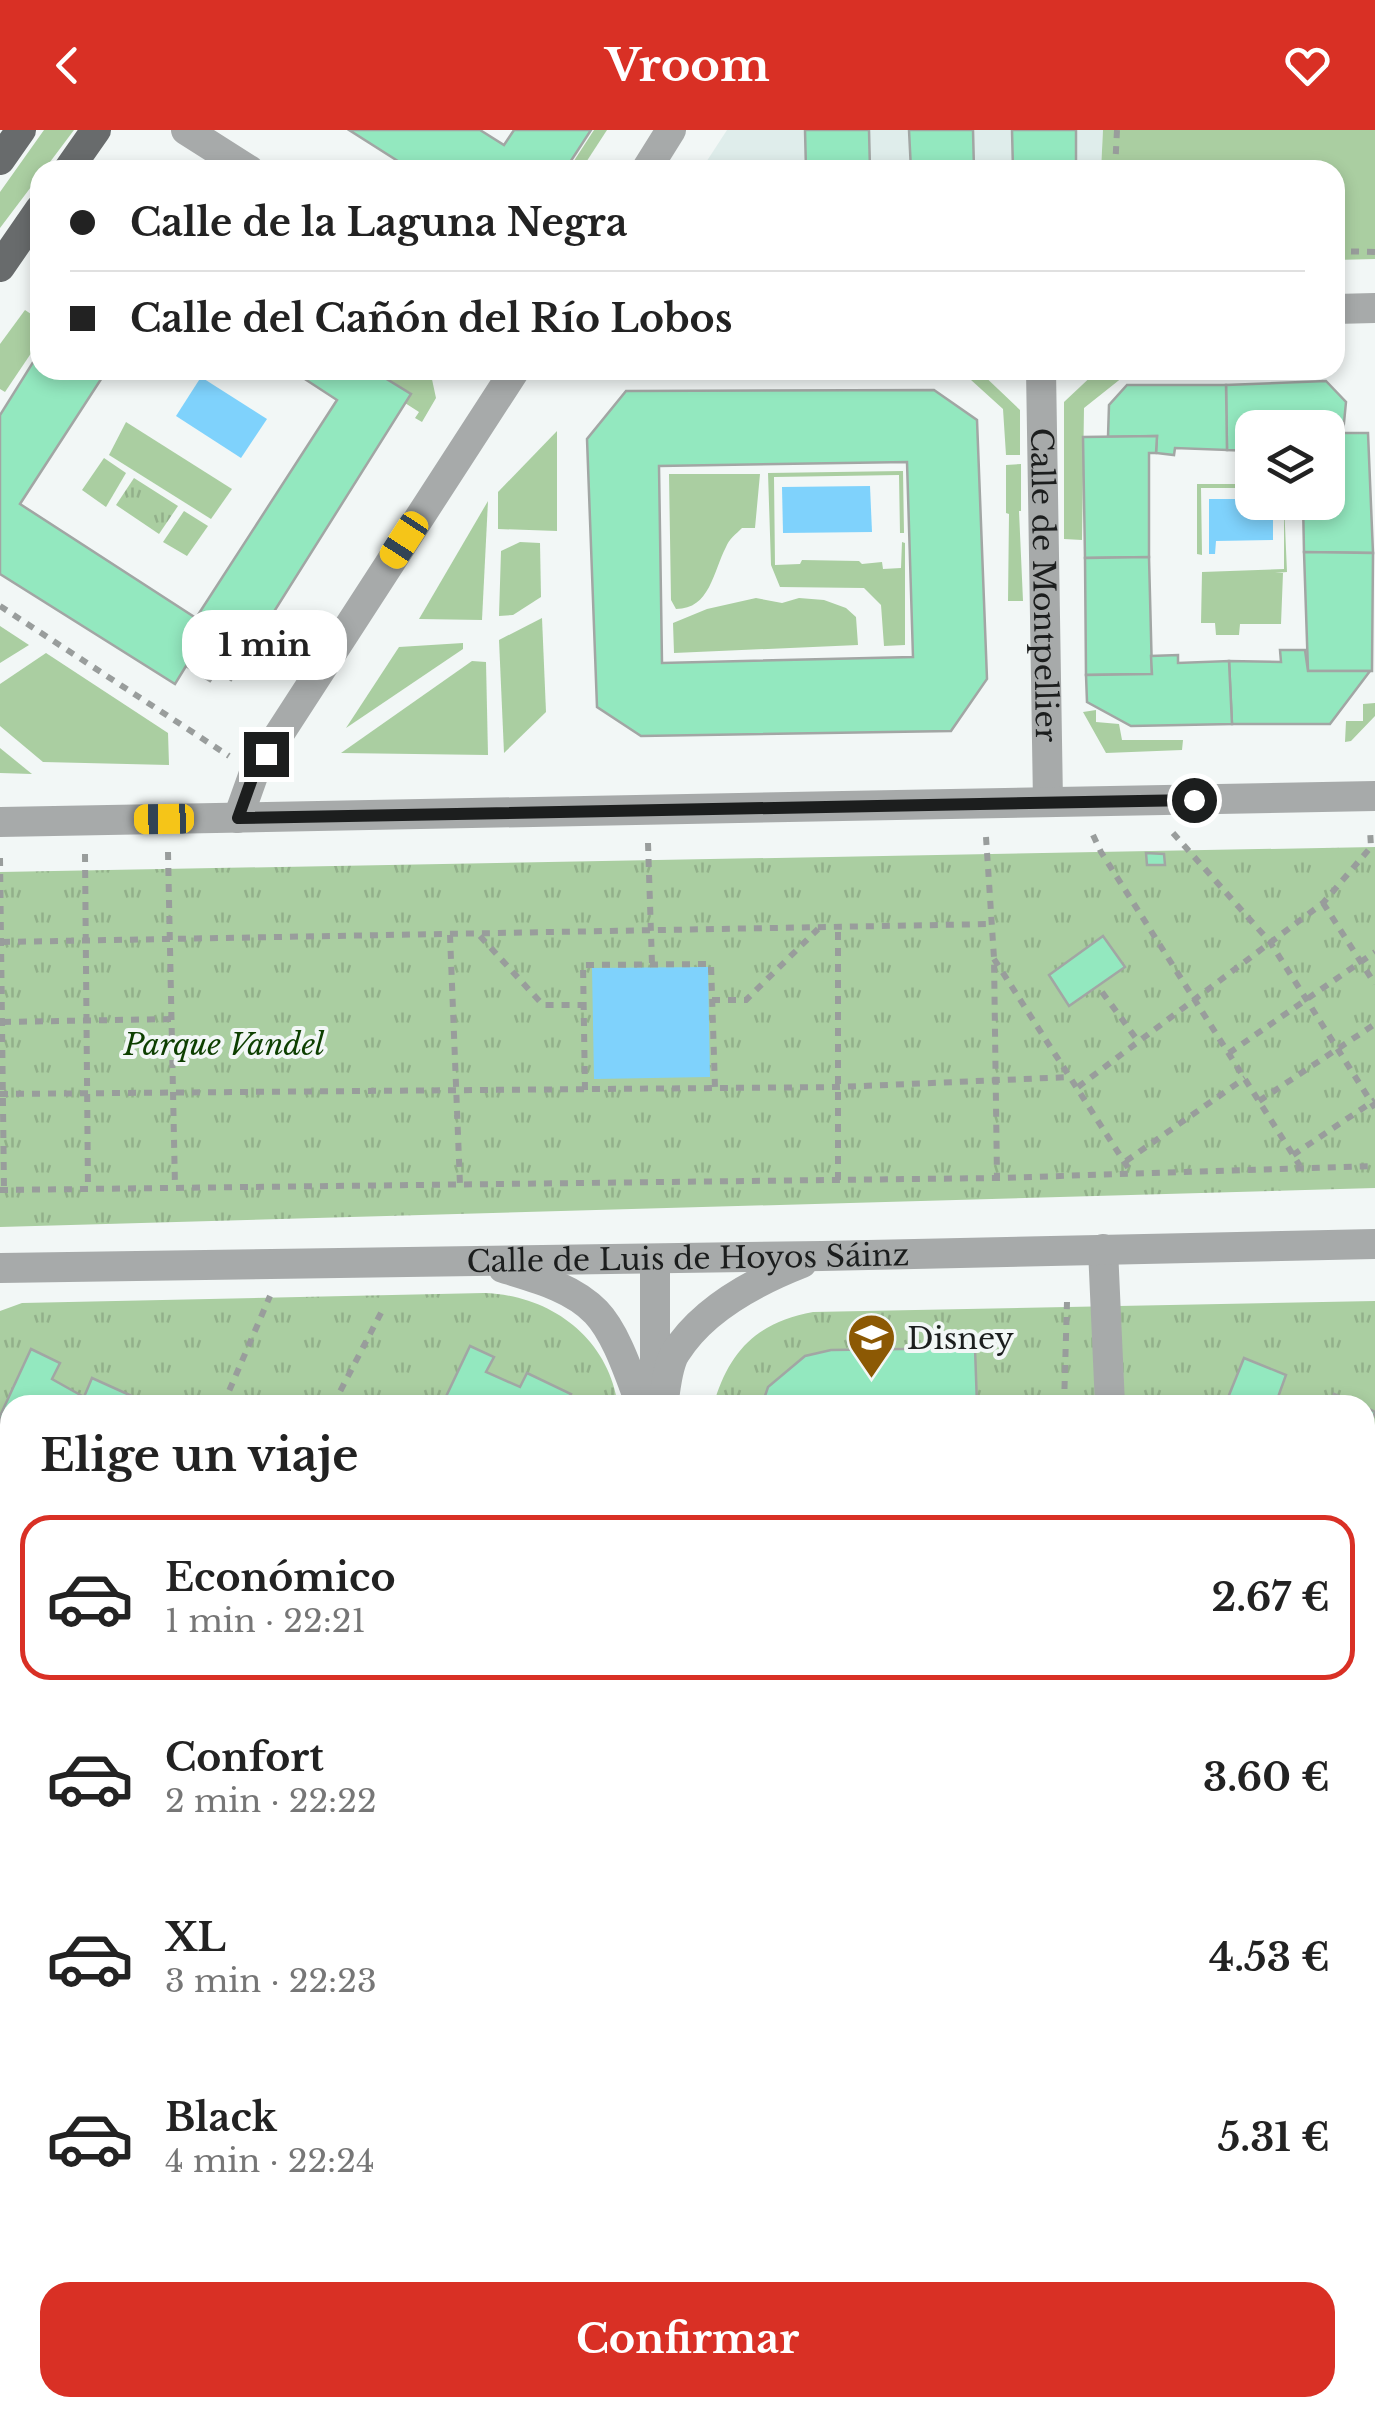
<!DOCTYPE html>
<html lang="es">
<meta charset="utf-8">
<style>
:root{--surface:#fff;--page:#f6f6f6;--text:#222;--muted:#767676;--line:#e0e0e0;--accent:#d93025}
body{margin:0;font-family:"Libre Baskerville",serif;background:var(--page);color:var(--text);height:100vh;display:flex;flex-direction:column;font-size:38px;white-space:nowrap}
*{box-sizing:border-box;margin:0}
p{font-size:32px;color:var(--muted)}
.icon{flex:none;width:55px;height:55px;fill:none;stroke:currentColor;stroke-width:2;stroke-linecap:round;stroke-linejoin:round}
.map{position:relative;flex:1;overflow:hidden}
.drawer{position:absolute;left:0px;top:1265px;width:1375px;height:1022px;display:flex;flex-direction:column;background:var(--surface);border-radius:30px 30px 0 0;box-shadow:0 5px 15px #0003}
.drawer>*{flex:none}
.hud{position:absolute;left:30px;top:30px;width:1315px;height:220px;border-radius:30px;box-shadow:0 5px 15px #0003;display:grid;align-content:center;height:220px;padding:0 40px;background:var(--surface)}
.buttons{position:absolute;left:1235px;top:280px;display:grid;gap:20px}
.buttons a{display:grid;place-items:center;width:110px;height:110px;border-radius:20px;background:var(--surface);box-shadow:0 5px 15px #0003;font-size:50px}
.end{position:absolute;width:45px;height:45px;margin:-22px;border:12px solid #1c1e1e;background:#fff;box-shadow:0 0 0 5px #fff}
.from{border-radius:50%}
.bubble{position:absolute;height:70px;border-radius:30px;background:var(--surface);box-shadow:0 5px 15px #0003;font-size:32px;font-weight:700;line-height:70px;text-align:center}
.car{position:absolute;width:30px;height:60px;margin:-30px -15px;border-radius:12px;box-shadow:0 0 8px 2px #0007;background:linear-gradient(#f5c518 24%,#345 0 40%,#f5c518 0 76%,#345 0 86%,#f5c518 0)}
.hud b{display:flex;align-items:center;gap:35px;height:95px;font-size:38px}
.hud b+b{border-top:2px solid var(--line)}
.hud i{width:25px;height:25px;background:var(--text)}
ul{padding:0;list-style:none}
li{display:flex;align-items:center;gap:30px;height:165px;margin:0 20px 15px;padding:0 20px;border:5px solid transparent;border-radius:30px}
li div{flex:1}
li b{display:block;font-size:38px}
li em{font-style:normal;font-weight:700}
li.selected{border-color:var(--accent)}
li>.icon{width:90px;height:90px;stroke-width:1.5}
h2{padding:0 40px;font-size:45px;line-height:120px}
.action{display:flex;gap:20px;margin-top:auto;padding:20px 40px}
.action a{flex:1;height:115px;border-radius:30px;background:var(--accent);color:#fff;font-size:40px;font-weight:700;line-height:115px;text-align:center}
header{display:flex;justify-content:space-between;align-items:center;height:130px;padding:0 40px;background:var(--accent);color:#fff;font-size:45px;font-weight:700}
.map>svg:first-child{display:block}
</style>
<header><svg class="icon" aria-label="back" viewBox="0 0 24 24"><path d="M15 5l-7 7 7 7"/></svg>Vroom<svg class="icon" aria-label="heart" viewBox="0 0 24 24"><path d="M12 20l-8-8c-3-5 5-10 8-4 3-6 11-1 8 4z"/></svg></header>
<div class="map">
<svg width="1375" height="2287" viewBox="0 0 1375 2287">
<defs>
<pattern id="grass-tufts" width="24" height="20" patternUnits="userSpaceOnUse" patternTransform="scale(2.5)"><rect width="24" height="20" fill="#aacea1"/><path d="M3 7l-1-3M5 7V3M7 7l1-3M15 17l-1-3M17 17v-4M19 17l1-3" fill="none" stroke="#92b08a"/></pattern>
</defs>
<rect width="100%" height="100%" fill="#f2f7f6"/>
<!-- built -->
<path fill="#dfedeb" d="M 727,0 L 1103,0 L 1101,40 L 701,40 Z"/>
<!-- grass -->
<g fill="url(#grass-tufts)">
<path d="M 134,348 L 178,376 L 159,404 L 116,375 Z"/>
<path d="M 1375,717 L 1375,1058 L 0,1097 L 0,742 Z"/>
<path d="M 484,1163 C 550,1165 608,1207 618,1275 L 10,1275 L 10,2278 L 578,2278 L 577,2287 L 0,2287 L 0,1181 L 22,1173 Z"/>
<path d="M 1375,1171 L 1375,2287 L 673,2287 L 678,2278 L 1365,2278 L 1365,1275 L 719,1275 L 715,1274 L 715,1270 C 731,1218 760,1192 813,1182 Z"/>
</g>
<!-- garden -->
<g fill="#aacea1">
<path d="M 44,0 L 74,0 L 44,40 L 40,40 L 40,45 L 0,98 L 0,62 Z"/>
<path d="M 594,0 L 607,0 L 581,40 L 568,40 Z"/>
<path d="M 1103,0 L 1375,0 L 1375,129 L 1335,130 L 1335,40 L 1101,40 Z"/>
<path d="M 25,180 L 40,190 L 40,210 L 5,262 L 0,259 L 0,214 Z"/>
<path d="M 379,240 L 430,240 L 436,268 L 422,292 L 415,288 L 419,282 L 405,273 L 411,263 L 377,243 Z"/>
<path d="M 960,240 L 978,240 L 1020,280 L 1020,325 L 1006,325 L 1003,279 Z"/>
<path d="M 1098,240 L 1205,240 L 1204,245 L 1123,247 L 1084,278 L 1082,410 L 1064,409 L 1064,272 Z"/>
<path d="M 126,292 L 232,359 L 211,389 L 109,325 Z"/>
<path d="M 557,301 L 557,401 L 498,399 L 498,362 Z"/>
<path d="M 104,328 L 126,343 L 106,377 L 82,360 Z"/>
<path d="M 1021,334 L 1021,381 L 1019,381 L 1023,471 L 1008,471 L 1009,384 L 1006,383 L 1006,335 Z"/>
<path d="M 903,341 L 904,403 L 900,403 L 899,345 L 774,347 L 775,435 L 800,434 L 802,430 L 859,431 L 862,434 L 882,432 L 883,439 L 901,438 L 902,412 L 905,413 L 905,515 L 884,516 L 881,475 L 864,458 L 780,457 L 771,435 L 768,343 Z"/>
<path d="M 669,344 L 760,344 L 755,398 L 742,398 C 736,404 729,409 726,417 C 713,442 710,479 676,479 L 671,470 Z"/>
<path d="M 1197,354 L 1252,354 L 1252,358 L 1201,358 L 1202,425 L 1197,424 Z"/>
<path d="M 488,371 L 482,490 L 419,489 Z"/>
<path d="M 1284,373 L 1287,442 L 1275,443 L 1283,443 L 1281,494 L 1240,494 L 1239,505 L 1216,505 L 1215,493 L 1201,493 L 1202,442 L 1284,439 Z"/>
<path d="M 184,381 L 208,396 L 187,426 L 163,412 Z"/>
<path d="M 520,412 L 540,413 L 541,467 L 513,485 L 499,486 L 501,421 Z"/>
<path d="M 756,468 L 782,473 L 799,468 L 824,470 L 846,478 L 856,487 L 858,515 L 674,523 L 673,493 L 707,479 Z"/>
<path d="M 542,488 L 546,582 L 504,623 L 499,510 Z"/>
<path d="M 0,496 L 29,515 L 0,533 Z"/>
<path d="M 463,513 L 463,519 L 346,598 L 399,517 Z"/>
<path d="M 46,523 L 168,603 L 169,635 L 43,632 L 0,596 L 0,554 Z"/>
<path d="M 472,531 L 486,532 L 488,625 L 341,623 Z"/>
<path d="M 1375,573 L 1375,586 L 1351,611 L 1345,612 L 1346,591 L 1363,591 L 1363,574 Z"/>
<path d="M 1096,580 L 1096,592 L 1119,594 L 1122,610 L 1183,610 L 1182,620 L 1106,623 L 1083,582 Z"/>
<path d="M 0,618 L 32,644 L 0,643 Z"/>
</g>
<!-- water -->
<g fill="#7fd2fc">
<path d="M 201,247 L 267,289 L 241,328 L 176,286 Z"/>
<path d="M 870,356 L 872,402 L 783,403 L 782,357 Z"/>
<path d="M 1209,369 L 1252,369 L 1252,372 L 1273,373 L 1273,410 L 1216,411 L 1215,424 L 1209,424 Z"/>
<path d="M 708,837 L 710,947 L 594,949 L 592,838 Z"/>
</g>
<!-- building -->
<g fill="#93e8bf" stroke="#a2a6a4" stroke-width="2.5" fill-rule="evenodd">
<path d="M 349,0 L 480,0 L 504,15 L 514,0 L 591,0 L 565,40 L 412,40 Z"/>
<path d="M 805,0 L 869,0 L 870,40 L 806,40 Z"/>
<path d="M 909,0 L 973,0 L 974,40 L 911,40 Z"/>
<path d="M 1012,0 L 1076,0 L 1076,40 L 1013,40 Z"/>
<path d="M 40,221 L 40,240 L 107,240 L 20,374 L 196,488 L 337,270 L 291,240 L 379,240 L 377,243 L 411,264 L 231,550 L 217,541 L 210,551 L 186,536 L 175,554 L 0,444 L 0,285 Z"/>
<path d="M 1326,251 L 1346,272 L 1343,303 L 1328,303 L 1328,298 L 1252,298 L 1252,321 L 1227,320 L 1226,255 Z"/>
<path d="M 1127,255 L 1226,255 L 1227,320 L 1175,318 L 1174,325 L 1156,323 L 1157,306 L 1108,307 L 1109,275 Z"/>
<path d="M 934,260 L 977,290 L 987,549 L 951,601 L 641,606 L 597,577 L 587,309 L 626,261 ZM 907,332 L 913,527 L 662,533 L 659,336 Z"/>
<path d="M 1328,303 L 1368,303 L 1373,423 L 1304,422 L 1303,372 L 1328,372 Z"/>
<path d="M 1157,306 L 1156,323 L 1149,323 L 1149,427 L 1085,428 L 1083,307 Z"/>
<path d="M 1304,422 L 1373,423 L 1372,541 L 1308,541 Z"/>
<path d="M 1149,427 L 1152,544 L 1086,545 L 1085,428 Z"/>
<path d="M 1280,520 L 1305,520 L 1308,541 L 1370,541 L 1330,594 L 1232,594 L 1229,531 L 1281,532 Z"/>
<path d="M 1178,525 L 1178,533 L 1229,531 L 1232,594 L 1131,596 L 1087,572 L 1086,545 L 1152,544 L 1151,526 Z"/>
<path d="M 1146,723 L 1164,724 L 1165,735 L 1147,735 Z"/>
<path d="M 1103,806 L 1125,837 L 1069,876 L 1049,845 Z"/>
<path d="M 470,1216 L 494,1227 L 486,1242 L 520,1257 L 527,1243 L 571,1264 L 565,1275 L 442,1275 Z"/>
<path d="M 975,1218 L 977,1275 L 762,1275 L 768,1257 L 805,1226 L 831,1220 Z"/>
<path d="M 31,1219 L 60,1233 L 52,1249 L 84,1267 L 92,1248 L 134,1267 L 131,1275 L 10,1275 L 8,1336 L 0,1332 L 0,1286 Z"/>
<path d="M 1244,1228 L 1286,1245 L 1278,1267 L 1296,1275 L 1225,1275 Z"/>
<path d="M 1334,1264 L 1359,1275 L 1330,1275 Z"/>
<path d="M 1365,1277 L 1375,1282 L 1365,1310 Z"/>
<path d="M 10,1429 L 10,1468 L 0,1463 L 0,1450 Z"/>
<path d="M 1375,1546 L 1375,1640 L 1365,1636 L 1365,1571 Z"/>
<path d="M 1365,1636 L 1375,1640 L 1375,1670 L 1365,1695 Z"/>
<path d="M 10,1950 L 10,1998 L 6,2005 L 0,2002 L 0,1970 Z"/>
<path d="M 0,2048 L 10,2053 L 10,2149 L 0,2144 L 3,2125 L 0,2124 Z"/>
<path d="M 198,2278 L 284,2278 L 279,2287 L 194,2287 Z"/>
<path d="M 1087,2278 L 1242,2278 L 1238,2287 L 1083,2287 Z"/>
</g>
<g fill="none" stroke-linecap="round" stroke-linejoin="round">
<!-- path -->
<g stroke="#999d9c" stroke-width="6" stroke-dasharray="8 8" stroke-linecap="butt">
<path d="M 1115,40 L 1117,0"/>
<path d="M 1335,121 L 1375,122"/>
<path d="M 0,476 L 229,626"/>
<path d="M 1173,703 L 1270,812 L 1375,978"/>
<path d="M 1093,705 L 1101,722 L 1300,1036"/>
<path d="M 986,707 L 994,828 L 997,1048"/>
<path d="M 648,713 L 652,834"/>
<path d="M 168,722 L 175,1057"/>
<path d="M 85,724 L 88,1060"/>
<path d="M 0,728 L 4,1060"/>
<path d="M 1323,773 L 1375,854"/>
<path d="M 450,805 L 460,1055"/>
<path d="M 480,806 L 543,875 L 583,875"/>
<path d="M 2,812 L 992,794"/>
<path d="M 994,829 L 1132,1044"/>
<path d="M 1102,862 L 1138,911"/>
<path d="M 712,870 L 746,870 L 818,799"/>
<path d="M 3,892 L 172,889"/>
<path d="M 1229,923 L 1375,822"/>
<path d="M 1078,957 L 1323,773 L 1371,717 L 1370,700"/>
<path d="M 585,960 L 583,835 L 711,834 L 715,958"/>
<path d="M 0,964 L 839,957 L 1071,947"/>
<path d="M 1259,971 L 1375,894"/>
<path d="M 1293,1025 L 1375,970"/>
<path d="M 1126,1031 L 1245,948"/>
<path d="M 838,1050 L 838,798"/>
<path d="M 0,1060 L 997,1048 L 1375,1036"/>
<path d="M 223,1275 L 270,1166"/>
<path d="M 333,1275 L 383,1179"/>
<path d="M 1064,1275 L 1067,1172"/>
<path d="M 1365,1378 L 1374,1364"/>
<path d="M 0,1492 L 10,1498"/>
<path d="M 1365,1625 L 1375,1628"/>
<path d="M 1365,1724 L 1375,1698"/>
<path d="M 0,1783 L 10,1760"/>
<path d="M 1365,1802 L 1375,1806"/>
<path d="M 1365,1890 L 1375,1894"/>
<path d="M 1365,2018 L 1375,2022"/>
<path d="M 1365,2103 L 1375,2079"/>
<path d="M 0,2164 L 10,2169"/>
<path d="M 0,2229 L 10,2234"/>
<path d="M 713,2287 L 726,2287"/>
<path d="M 869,2287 L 873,2278"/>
<path d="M 1288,2287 L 1292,2278"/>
</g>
<!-- minor -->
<g stroke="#a7aaaa" stroke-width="30">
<path d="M 186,0 L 249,40"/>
<path d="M 646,40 L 671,0"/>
<path d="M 1335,179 L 1375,178"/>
<path id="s1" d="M 1041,240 L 1048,672"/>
<path d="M 238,688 L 254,643 L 515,240"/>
<path d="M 0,692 L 1375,666"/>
<path d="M 1103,1119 L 1110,1275"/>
<path id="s2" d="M 0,1138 L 822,1126 L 1375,1114"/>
<path d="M 503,1138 C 535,1148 572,1157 596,1182 C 617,1204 630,1247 641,1275"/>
<path d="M 655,1256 L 655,1129"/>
<path d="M 663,1275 C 666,1259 667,1235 676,1222 C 703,1179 756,1151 802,1133"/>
<path d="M 0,1548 L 10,1553"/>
<path d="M 0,1594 L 10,1573"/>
<path d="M 612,2287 L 613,2278"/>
</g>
<!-- major -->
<g stroke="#686b6c" stroke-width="30">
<path d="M 0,30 L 21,0"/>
<path d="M 68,40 L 96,0"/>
<path d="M 0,137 L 40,79"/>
</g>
</g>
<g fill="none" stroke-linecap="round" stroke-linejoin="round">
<!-- route -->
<path stroke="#1c1e1e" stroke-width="12" d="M 266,624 L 254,643 L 238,688 L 1194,670"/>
</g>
<!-- icons -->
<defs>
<symbol id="school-pin" viewBox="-11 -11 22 30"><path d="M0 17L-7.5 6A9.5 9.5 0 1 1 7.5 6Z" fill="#8c5904" stroke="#f2f7f6"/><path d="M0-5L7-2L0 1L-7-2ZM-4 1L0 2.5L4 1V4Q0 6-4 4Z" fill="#fff"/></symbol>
</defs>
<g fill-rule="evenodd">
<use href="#school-pin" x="844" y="1180" width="55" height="75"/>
</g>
<g text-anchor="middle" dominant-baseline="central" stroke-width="8" stroke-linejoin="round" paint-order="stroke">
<!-- street labels -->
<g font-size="30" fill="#1c1e1e" stroke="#f2f7f6">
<text stroke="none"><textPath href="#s1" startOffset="215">Calle de Montpellier</textPath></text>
<text stroke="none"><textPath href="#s2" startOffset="688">Calle de Luis de Hoyos Sáinz</textPath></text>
</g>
<!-- park labels -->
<g font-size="30" font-style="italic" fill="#0d3f00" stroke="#f2f7f6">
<text x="224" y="914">Parque Vandel</text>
</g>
<!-- poi labels -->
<g font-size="30" fill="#1c1e1e" stroke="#f2f7f6" text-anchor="start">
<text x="907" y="1208">Disney</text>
</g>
</g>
</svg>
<div class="buttons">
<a><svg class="icon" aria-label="layers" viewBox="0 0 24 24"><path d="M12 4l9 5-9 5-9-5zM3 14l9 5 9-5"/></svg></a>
</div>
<i class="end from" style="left:1194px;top:670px"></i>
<i class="end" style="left:266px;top:624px"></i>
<div class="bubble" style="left:182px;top:480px;width:165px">1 min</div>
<i class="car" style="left:404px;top:410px;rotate:213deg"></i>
<i class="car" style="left:164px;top:689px;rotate:269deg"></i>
<div class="hud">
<b><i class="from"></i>Calle de la Laguna Negra</b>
<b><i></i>Calle del Cañón del Río Lobos</b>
</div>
<section class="drawer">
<h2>Elige un viaje</h2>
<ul>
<li class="selected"><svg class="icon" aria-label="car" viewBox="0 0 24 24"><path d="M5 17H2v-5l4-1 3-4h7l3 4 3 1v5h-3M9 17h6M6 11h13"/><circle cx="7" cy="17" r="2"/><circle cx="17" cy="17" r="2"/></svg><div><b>Económico</b><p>1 min · 22:21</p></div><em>2.67 €</em></li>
<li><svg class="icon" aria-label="car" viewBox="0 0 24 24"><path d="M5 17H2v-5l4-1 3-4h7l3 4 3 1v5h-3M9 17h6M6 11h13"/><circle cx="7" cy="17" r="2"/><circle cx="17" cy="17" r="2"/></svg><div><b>Confort</b><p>2 min · 22:22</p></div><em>3.60 €</em></li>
<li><svg class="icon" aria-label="car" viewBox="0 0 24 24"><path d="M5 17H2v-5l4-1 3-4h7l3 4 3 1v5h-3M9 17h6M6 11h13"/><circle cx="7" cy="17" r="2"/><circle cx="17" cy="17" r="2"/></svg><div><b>XL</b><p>3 min · 22:23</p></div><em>4.53 €</em></li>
<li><svg class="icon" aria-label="car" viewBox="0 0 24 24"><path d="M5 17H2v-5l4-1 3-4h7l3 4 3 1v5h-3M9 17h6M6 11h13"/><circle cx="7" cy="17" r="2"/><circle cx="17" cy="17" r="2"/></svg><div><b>Black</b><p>4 min · 22:24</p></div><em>5.31 €</em></li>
</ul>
<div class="action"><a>Confirmar</a></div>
</section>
</div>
